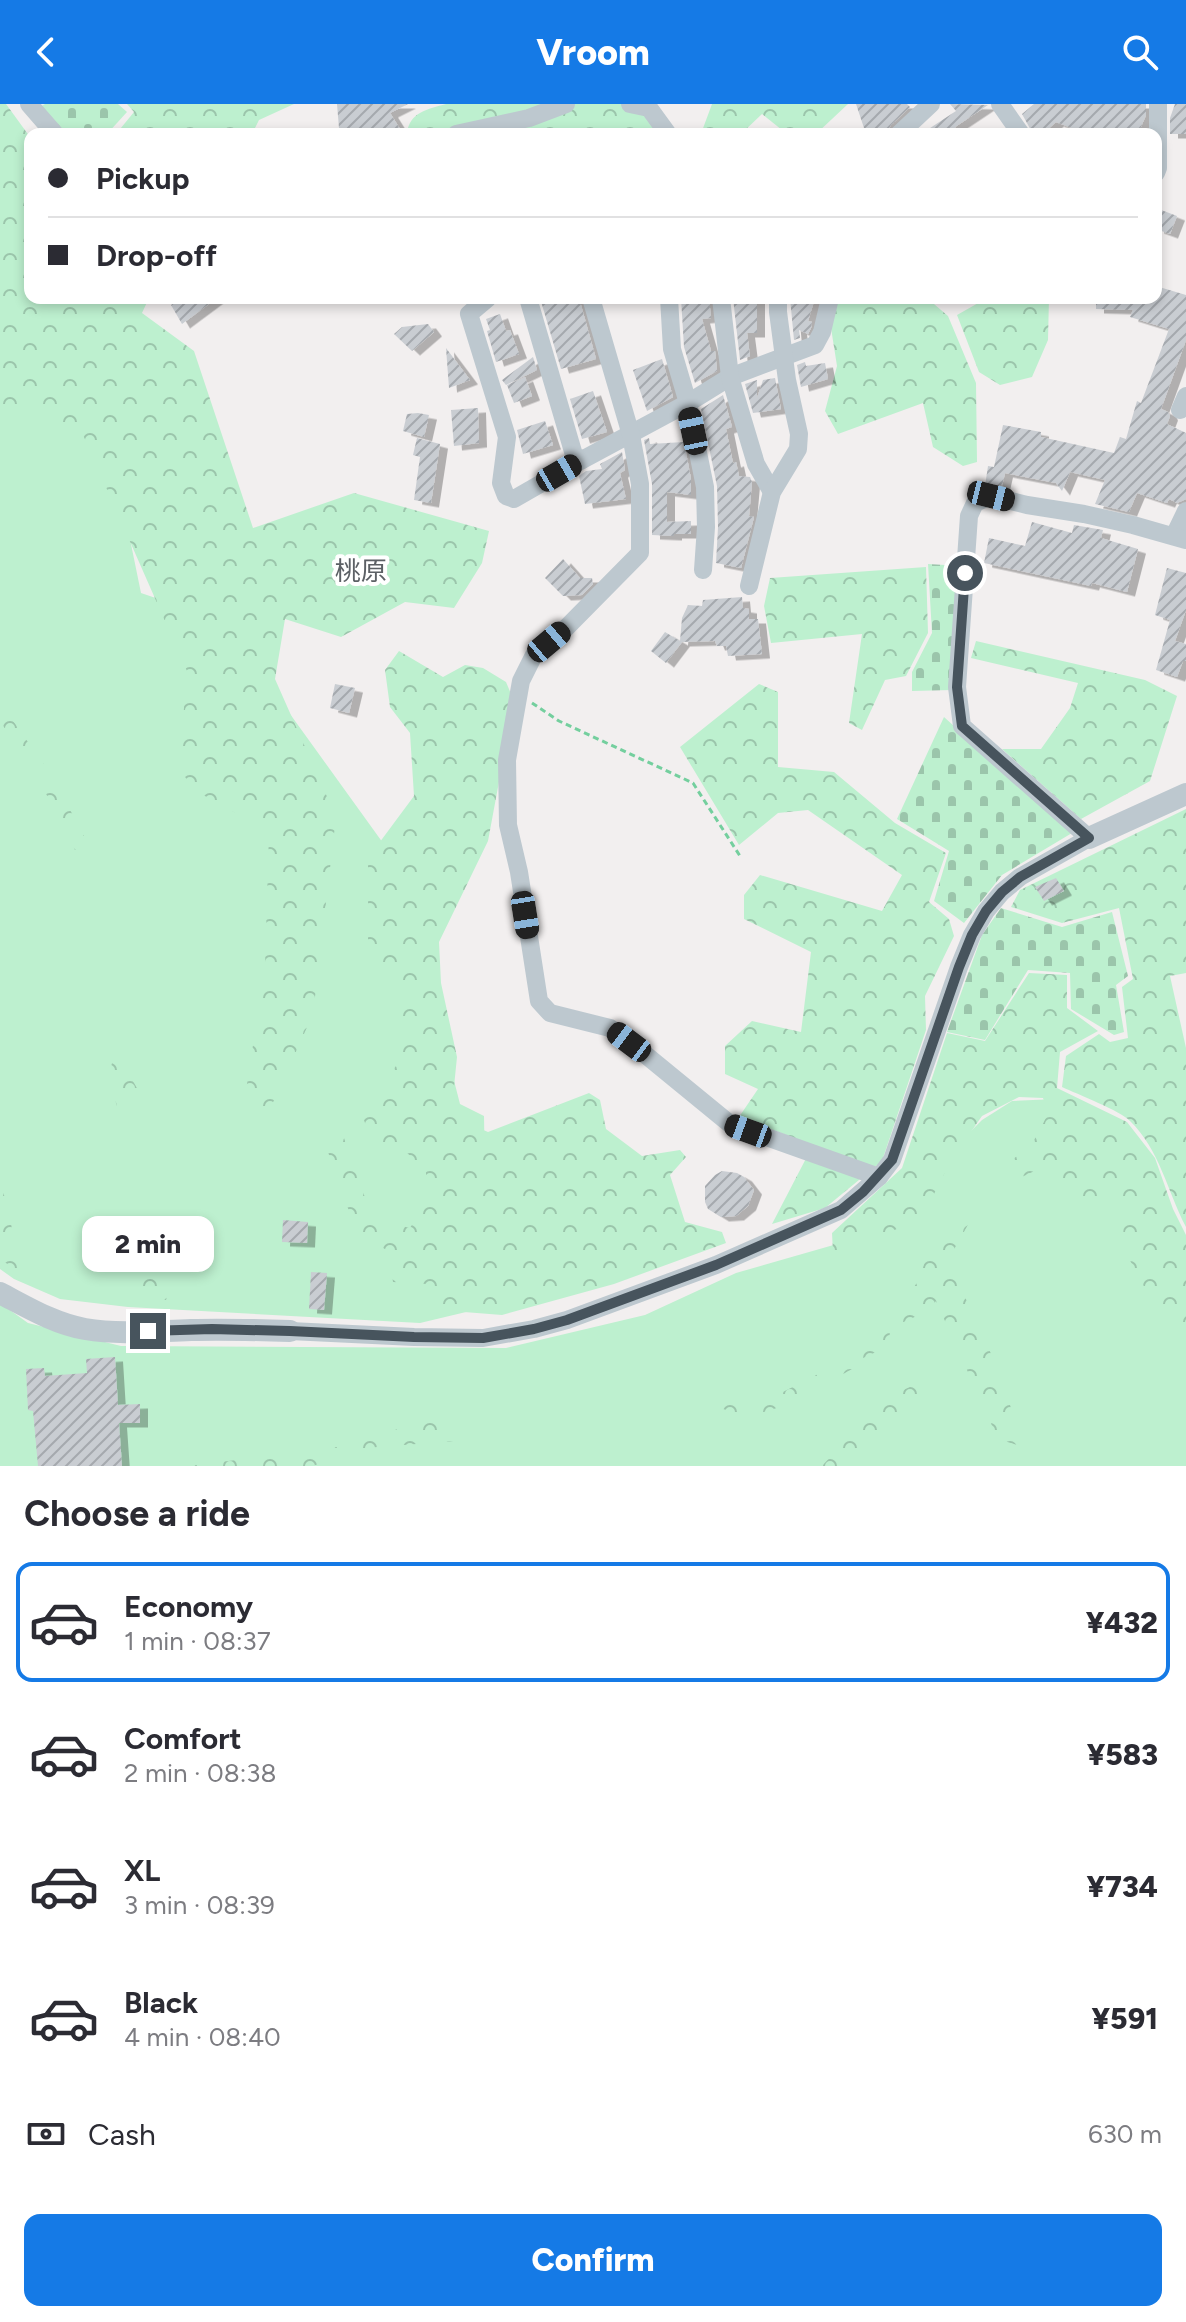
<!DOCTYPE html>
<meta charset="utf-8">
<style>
:root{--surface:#fff;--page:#f2f2f3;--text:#2b2b33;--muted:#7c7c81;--line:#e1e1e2;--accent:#157ae6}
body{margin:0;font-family:Figtree,"Noto Sans JP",sans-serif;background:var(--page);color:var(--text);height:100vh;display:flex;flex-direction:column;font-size:30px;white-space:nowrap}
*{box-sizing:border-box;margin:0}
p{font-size:26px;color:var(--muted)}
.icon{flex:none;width:44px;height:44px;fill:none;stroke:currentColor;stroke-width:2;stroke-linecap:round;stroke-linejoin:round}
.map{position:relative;height:1362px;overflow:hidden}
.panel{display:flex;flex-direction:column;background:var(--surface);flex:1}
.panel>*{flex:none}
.banner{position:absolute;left:24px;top:24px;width:1138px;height:176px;border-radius:16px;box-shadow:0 4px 12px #0003;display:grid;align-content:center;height:176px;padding:0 24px;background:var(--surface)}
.end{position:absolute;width:36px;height:36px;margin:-18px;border:10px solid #47545d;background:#fff;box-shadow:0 0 0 4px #fff}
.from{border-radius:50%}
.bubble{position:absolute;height:56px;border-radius:16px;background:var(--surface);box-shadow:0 4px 12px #0003;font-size:26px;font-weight:800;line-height:56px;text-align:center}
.car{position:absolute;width:24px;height:48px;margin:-24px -12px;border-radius:10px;box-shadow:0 0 6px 2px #0007;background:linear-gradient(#222 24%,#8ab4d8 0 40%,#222 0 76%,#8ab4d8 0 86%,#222 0)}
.banner b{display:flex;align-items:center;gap:28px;height:76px;font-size:30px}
.banner b+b{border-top:2px solid var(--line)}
.banner i{width:20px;height:20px;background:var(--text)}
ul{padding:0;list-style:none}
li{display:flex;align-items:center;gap:24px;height:120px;margin:0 16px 12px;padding:0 8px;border:4px solid transparent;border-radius:16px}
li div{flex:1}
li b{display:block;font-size:30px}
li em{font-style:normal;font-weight:800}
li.selected{border-color:var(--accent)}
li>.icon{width:72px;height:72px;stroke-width:1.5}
h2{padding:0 24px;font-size:36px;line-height:96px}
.pay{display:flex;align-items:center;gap:20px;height:88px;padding:0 24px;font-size:30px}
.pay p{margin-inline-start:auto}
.cta{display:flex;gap:16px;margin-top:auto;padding:16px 24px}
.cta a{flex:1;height:92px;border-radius:16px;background:var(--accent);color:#fff;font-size:32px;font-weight:800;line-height:92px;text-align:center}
header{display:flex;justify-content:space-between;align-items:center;height:104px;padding:0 24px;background:var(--accent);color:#fff;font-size:36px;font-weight:800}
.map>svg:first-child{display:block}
</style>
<header><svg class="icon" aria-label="back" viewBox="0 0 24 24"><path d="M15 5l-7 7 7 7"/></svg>Vroom<svg class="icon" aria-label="search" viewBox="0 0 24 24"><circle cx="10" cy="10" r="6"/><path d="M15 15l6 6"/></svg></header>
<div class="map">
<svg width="1186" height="1362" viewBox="0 0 1186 1362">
<defs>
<pattern id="forest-crowns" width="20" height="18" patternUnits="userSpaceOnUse" patternTransform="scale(2)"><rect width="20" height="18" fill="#bdf0cf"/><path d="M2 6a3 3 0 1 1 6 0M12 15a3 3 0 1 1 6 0" fill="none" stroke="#9bc5ab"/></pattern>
<pattern id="cemetery-stones" width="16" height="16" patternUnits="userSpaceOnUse" patternTransform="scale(2)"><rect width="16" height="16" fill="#bdf0cf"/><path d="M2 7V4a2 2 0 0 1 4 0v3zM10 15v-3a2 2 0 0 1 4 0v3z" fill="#9bc5ab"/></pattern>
<pattern id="building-hatch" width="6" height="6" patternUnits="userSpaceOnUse" patternTransform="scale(2)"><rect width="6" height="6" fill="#c9cdd2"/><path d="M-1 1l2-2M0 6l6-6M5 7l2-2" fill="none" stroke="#a5a9ae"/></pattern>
<filter id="shadow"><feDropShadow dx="8" dy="4.5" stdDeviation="0" flood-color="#0004"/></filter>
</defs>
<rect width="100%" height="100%" fill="#f2efef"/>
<!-- grass -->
<g fill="#bdf0cf">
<path d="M 0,293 L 74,296 L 113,352 L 141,489 L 223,517 L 383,739 L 428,875 L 460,1000 L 484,1012 L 487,1203 L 420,1219 L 128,1203 L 60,1195 L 14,1175 L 0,1165 Z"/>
<path d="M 1056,995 L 1186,1185 L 1186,1362 L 0,1362 L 0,1199 L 28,1219 L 121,1242 L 506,1244 L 645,1211 L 736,1169 L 844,1138 L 947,1051 L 982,1016 L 1012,997 Z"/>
</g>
<!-- forest -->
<g fill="url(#forest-crowns)">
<path d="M 0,0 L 6,0 L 30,33 L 30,194 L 149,194 L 142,209 L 194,247 L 253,424 L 354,389 L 489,427 L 482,459 L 454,504 L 405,498 L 341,533 L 285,515 L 275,575 L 336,713 L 313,910 L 265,1016 L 243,1006 L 265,863 L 269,727 L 194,686 L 179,664 L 187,567 L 80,324 L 33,309 L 0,318 Z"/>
<path d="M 127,0 L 294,0 L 259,16 L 252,30 L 198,30 L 184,24 L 180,30 L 116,30 L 134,8 Z"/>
<path d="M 446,0 L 647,0 L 655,30 L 407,30 C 409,8 428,5 446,0 Z"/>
<path d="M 712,0 L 848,0 L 816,30 L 787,30 L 762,10 L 741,30 L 707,30 L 702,27 Z"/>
<path d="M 837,194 L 927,194 L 948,212 L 976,279 L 977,358 L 963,362 L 933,343 L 923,299 L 838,330 L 825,307 L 837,262 L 831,224 Z"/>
<path d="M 978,194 L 1049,194 L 1048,236 L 1032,273 L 1000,281 L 979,268 L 957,211 L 980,198 Z"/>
<path d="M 926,463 L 928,529 L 906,572 L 885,576 L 862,626 L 849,619 L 862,530 L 771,539 L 764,502 L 770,474 Z"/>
<path d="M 976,537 L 1145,576 L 1177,592 L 1150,677 L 1081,715 L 1002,645 L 1041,645 L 1070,604 L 1078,579 L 971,554 Z"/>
<path d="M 399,547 L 443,573 L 465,561 L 483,564 L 506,578 L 514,597 L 488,737 L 439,838 L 441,879 L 457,953 L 451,1012 L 488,1028 L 589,989 L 600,996 L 606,1025 L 642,1052 L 680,1046 L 686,1053 L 670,1071 L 685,1118 L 722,1128 L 726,1139 L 614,1180 L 502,1211 L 426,1205 L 427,1180 L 393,1178 L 388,1147 L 356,1127 L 328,1048 L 344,1034 L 369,1105 L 385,1118 L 410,1124 L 426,1097 L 426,1067 L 403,1045 L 379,1057 L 361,1008 L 396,962 L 400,880 L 368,862 L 368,754 L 414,692 L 410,629 L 390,603 L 385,566 Z"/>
<path d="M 759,580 L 778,588 L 778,663 L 834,668 L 895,719 L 946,749 L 929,798 L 949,815 L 954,832 L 925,892 L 926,926 L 882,1057 L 825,1104 L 772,1120 L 813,1041 L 739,1013 L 758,985 L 725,970 L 725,942 L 752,917 L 801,928 L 811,848 L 744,815 L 744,791 L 760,771 L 882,807 L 902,771 L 808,706 L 778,709 L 739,741 L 680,643 Z"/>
<path d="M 4,604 L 54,675 L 91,746 L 75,746 L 40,678 L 0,617 L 0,608 Z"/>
<path d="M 1186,705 L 1186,869 L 1170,872 L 1186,944 L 1186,1123 C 1167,1087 1160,1046 1130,1017 C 1121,1007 1077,990 1062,983 L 1066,952 L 1099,930 L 1110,938 L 1128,934 L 1122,883 L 1133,875 L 1119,804 L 1062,819 L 1011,803 L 1020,786 Z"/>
<path d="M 1029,869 L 1067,871 L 1067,904 L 1098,927 L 1060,948 L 1057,984 L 1127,1018 L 1155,1054 L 1173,1105 L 1186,1131 L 1186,1222 L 1148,1190 L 1125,1147 L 1121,1100 L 1073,1093 L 1045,1062 L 1003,1082 L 997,1068 L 1032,1040 L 1048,1010 L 1043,994 L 1019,993 L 982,1012 L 950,1058 L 921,1116 L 833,1149 L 832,1129 L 902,1064 L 947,929 L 985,937 Z"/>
<path d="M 117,949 L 138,986 L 138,1008 L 118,1005 C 112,987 105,965 117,949 Z"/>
<path d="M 0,1080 L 9,1105 L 18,1167 L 0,1155 Z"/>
<path d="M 968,1098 L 978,1103 L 948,1156 L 998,1265 L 1024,1343 L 998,1335 L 936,1197 L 928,1207 L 890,1224 L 889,1242 L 863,1254 L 852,1265 L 790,1300 L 750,1312 L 715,1303 L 715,1296 L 735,1299 L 777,1291 L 838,1260 L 886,1215 L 917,1179 L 930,1144 Z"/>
<path d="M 162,1111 L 171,1115 L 173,1173 L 166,1196 L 121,1189 L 132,1162 L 156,1152 Z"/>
<path d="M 914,1281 L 925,1295 L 902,1303 L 863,1340 L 848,1362 L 822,1362 L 884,1295 Z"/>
<path d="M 451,1308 L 461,1320 L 455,1337 L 365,1344 L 352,1354 L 310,1362 L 189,1362 L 345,1342 Z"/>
</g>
<!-- cemetery -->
<g fill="url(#cemetery-stones)">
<path d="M 45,0 L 118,0 L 127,8 L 107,30 L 61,30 L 38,4 Z"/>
<path d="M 928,460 L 962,462 L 952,586 L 912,587 L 912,568 L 932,529 Z"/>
<path d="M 944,613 L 1072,729 L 1002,771 L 964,819 L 934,797 L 949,747 L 897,715 Z"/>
<path d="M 1001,804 L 1062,823 L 1112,808 L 1128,872 L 1116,881 L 1124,928 L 1114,931 L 1071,905 L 1070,869 L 1028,866 L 985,936 L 947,928 L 982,831 Z"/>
</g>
<!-- building -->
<g fill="url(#building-hatch)" filter="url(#shadow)">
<path d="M 337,0 L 408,0 L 390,9 L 400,25 L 392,30 L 343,30 L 339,24 Z"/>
<path d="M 856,0 L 907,0 L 910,3 L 891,21 L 885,30 L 866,30 Z"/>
<path d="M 950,0 L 988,1 L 955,23 L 959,30 L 921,30 L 956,7 Z"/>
<path d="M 1034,0 L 1146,0 L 1146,11 L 1138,30 L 1087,30 L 1056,18 L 1047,26 L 1044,25 L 1033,30 L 1022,10 Z"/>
<path d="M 1175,0 L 1186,0 L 1186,30 L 1170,30 L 1170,14 Z"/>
<path d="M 1156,104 L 1177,112 L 1170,130 L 1156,125 Z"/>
<path d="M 1156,182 L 1186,191 L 1186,236 L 1161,305 L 1168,308 L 1170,312 L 1167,320 L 1186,329 L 1186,395 L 1177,399 L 1169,395 L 1167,399 L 1137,389 L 1129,408 L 1095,400 L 1105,376 L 1070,368 L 1062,387 L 1056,379 L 1005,369 L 1002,382 L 993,380 L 985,382 L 988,362 L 994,363 L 1003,321 L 1041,328 L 1041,333 L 1114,349 L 1120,333 L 1126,335 L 1137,297 L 1141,299 L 1169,225 L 1130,213 L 1133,206 L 1096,205 L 1096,194 L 1156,194 Z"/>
<path d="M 180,194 L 217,194 L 182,220 L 171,201 Z"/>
<path d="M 540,194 L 579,194 L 596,255 L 561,265 Z"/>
<path d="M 681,194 L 709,194 L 711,214 L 702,215 L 711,247 L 715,247 L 717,267 L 695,279 L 684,243 Z"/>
<path d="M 733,194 L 757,194 L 757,229 L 747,229 L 750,252 L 740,256 Z"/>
<path d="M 790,194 L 815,194 L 808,217 L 812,218 L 811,224 L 808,230 L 799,226 L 800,234 L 794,236 Z"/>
<path d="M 500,210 L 506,227 L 510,226 L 519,250 L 496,258 L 487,227 L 490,226 L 486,215 Z"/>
<path d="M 428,220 L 434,228 L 412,247 L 394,230 L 402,223 Z"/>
<path d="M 446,244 L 470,276 L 449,284 Z"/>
<path d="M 533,253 L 537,266 L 506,281 L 502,276 Z"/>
<path d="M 662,255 L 673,293 L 647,307 L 633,266 Z"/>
<path d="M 805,258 L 806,262 L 825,259 L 828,275 L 801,283 L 797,261 Z"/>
<path d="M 525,273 L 532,292 L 514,299 L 507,281 Z"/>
<path d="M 775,274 L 781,305 L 753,309 L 745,280 L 757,276 L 757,294 L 763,276 Z"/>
<path d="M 593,287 L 607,328 L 582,335 L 570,295 Z"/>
<path d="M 723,291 L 732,323 L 726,325 L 733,359 L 736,358 L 739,372 L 750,373 L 752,378 L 749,412 L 754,413 L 741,464 L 716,459 L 718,423 L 717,382 L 701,305 Z"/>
<path d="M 478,304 L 479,339 L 454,342 L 451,306 Z"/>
<path d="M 418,309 L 429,311 L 424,333 L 403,327 L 407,310 Z"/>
<path d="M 545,317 L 553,341 L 523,350 L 517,326 Z"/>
<path d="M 417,334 L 440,340 L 431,399 L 414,396 L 420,353 L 413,351 Z"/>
<path d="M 649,334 L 650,340 L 684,338 L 691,375 L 691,391 L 667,388 L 667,418 L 691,417 L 691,430 L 674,430 L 674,432 L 652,431 L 652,380 L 644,336 Z"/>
<path d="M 622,348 L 625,366 L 620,369 L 626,395 L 585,400 L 579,372 L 586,367 L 602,365 L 600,360 Z"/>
<path d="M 1032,418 L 1072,429 L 1074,421 L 1103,426 L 1101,434 L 1138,445 L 1127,488 L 1092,479 L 1091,482 L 984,459 L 989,434 L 1025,442 Z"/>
<path d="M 563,455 L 580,474 L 592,474 L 593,480 L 582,491 L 563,492 L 545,474 Z"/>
<path d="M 1167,464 L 1186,469 L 1186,506 L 1175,537 L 1186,540 L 1186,557 L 1183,557 L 1177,573 L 1156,566 L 1170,516 L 1155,511 Z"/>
<path d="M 742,493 L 743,504 L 749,505 L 749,515 L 758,515 L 762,550 L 728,552 L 726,542 L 717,542 L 715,537 L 682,538 L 666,559 L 651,547 L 665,528 L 680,537 L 682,514 L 688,501 L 702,502 L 703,496 Z"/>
<path d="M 335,580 L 355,584 L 349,609 L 330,604 Z"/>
<path d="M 1056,774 L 1064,787 L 1044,797 L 1035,783 Z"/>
<path d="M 722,1067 L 737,1069 L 744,1073 L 754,1086 L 748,1102 L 736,1112 L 721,1113 L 708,1105 L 705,1098 L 705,1082 L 715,1071 Z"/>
<path d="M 283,1116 L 308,1118 L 307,1139 L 282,1138 Z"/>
<path d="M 311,1168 L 327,1169 L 324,1206 L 309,1205 Z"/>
<path d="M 115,1253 L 118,1301 L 140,1300 L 140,1319 L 119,1319 L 122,1362 L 38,1362 L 33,1307 L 28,1306 L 26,1265 L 44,1264 L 45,1272 L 87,1269 L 86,1255 Z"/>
</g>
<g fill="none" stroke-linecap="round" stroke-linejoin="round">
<!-- path -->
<path stroke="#74cf9e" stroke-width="3" stroke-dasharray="6 4" stroke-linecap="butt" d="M 532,599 L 559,617 L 693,679 L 740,752"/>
<!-- minor -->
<g stroke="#bdc8cf" stroke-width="18">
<path d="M 29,0 L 55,30"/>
<path d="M 630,0 L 649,4 L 668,30"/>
<path d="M 1000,0 L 1021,30"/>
<path d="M 456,30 L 529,14 L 566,0"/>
<path d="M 899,30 L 931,0"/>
<path d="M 1156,69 L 1158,64 L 1158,0"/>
<path d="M 488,194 L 469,210 L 507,333 L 501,379 L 506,392 L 514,395 L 582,356"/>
<path d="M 528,194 L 574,351 L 582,356 L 688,299 L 730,273 L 815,241 L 822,228 L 830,194"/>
<path d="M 591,194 L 631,331 L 640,380 L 640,449 L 565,525 L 534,551 L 521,577 L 507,656 L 508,721 L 519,768 L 539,897 L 550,909 L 610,924 L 647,952 L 730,1020 L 879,1073"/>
<path d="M 669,194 L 672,245 L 688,299 L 705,383 L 706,423 L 703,466"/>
<path d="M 721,194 L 730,273 L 756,360 L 772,388"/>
<path d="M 1180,306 L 1186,292"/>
<path d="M 1174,432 L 1186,407"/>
<path d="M 749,482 L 772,388 L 798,345 L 799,330 L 787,276 L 778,208 L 778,194"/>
<path d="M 290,1227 L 414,1233 L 483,1234 L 534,1225 L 567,1216 L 716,1161 L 841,1106 L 879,1073 L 892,1056 L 959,863 L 972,831 L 986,807 L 1002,788 L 1020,773 L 1089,734 L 962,622 L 957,583 L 969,412 L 975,399 L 991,392 L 1027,401 L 1084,410 L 1133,421 L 1186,436"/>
</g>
<!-- tertiary -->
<g stroke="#bdc8cf" stroke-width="22">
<path d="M 1089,734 L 1186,690"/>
<path d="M 0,1189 C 27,1203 55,1220 85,1225 C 120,1231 156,1227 191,1226 C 224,1225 257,1226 290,1227"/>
</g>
</g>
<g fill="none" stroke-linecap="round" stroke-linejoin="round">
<!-- route -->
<path stroke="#47545d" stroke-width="10" d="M 148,1227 L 212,1225 L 290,1227 L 414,1233 L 483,1234 L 534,1225 L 567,1216 L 716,1161 L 841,1106 L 863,1088 L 892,1056 L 959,863 L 972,831 L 986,807 L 1002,788 L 1020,773 L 1089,734 L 962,622 L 957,583 L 965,469"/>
</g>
<g text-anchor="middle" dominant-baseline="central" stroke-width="8" stroke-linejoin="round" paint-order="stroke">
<!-- quarter labels -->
<g font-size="26" fill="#5c6065" stroke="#fff">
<text x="361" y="467">桃原</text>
</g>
</g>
</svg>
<i class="end from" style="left:965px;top:469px"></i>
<i class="end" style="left:148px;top:1227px"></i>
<div class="bubble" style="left:82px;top:1112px;width:132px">2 min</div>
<i class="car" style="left:693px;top:327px;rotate:348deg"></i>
<i class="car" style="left:559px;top:369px;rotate:60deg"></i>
<i class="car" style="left:991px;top:392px;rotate:104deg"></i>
<i class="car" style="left:549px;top:538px;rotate:50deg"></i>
<i class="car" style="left:525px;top:811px;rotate:171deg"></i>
<i class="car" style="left:629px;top:938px;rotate:307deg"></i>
<i class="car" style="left:748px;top:1027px;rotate:290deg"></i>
<div class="banner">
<b><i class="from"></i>Pickup</b>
<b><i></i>Drop-off</b>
</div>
</div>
<section class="panel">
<h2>Choose a ride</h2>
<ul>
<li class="selected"><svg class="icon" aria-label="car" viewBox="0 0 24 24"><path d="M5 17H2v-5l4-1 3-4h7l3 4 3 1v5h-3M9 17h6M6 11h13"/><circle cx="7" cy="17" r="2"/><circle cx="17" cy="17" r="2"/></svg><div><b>Economy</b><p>1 min · 08:37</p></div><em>¥432</em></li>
<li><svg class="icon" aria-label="car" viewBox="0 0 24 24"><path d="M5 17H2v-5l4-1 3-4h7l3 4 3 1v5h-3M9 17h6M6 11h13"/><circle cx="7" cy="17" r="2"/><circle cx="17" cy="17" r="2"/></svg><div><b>Comfort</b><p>2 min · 08:38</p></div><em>¥583</em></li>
<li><svg class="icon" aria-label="car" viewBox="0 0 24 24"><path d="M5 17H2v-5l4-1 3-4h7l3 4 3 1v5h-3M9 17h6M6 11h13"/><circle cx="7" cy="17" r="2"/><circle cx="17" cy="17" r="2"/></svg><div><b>XL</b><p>3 min · 08:39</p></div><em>¥734</em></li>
<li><svg class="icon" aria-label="car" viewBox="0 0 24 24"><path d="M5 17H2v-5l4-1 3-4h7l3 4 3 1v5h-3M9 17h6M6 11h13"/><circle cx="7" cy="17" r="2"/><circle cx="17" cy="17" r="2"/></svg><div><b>Black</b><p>4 min · 08:40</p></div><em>¥591</em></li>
</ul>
<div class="pay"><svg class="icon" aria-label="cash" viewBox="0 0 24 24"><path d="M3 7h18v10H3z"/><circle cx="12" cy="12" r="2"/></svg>Cash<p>630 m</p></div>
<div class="cta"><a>Confirm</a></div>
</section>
